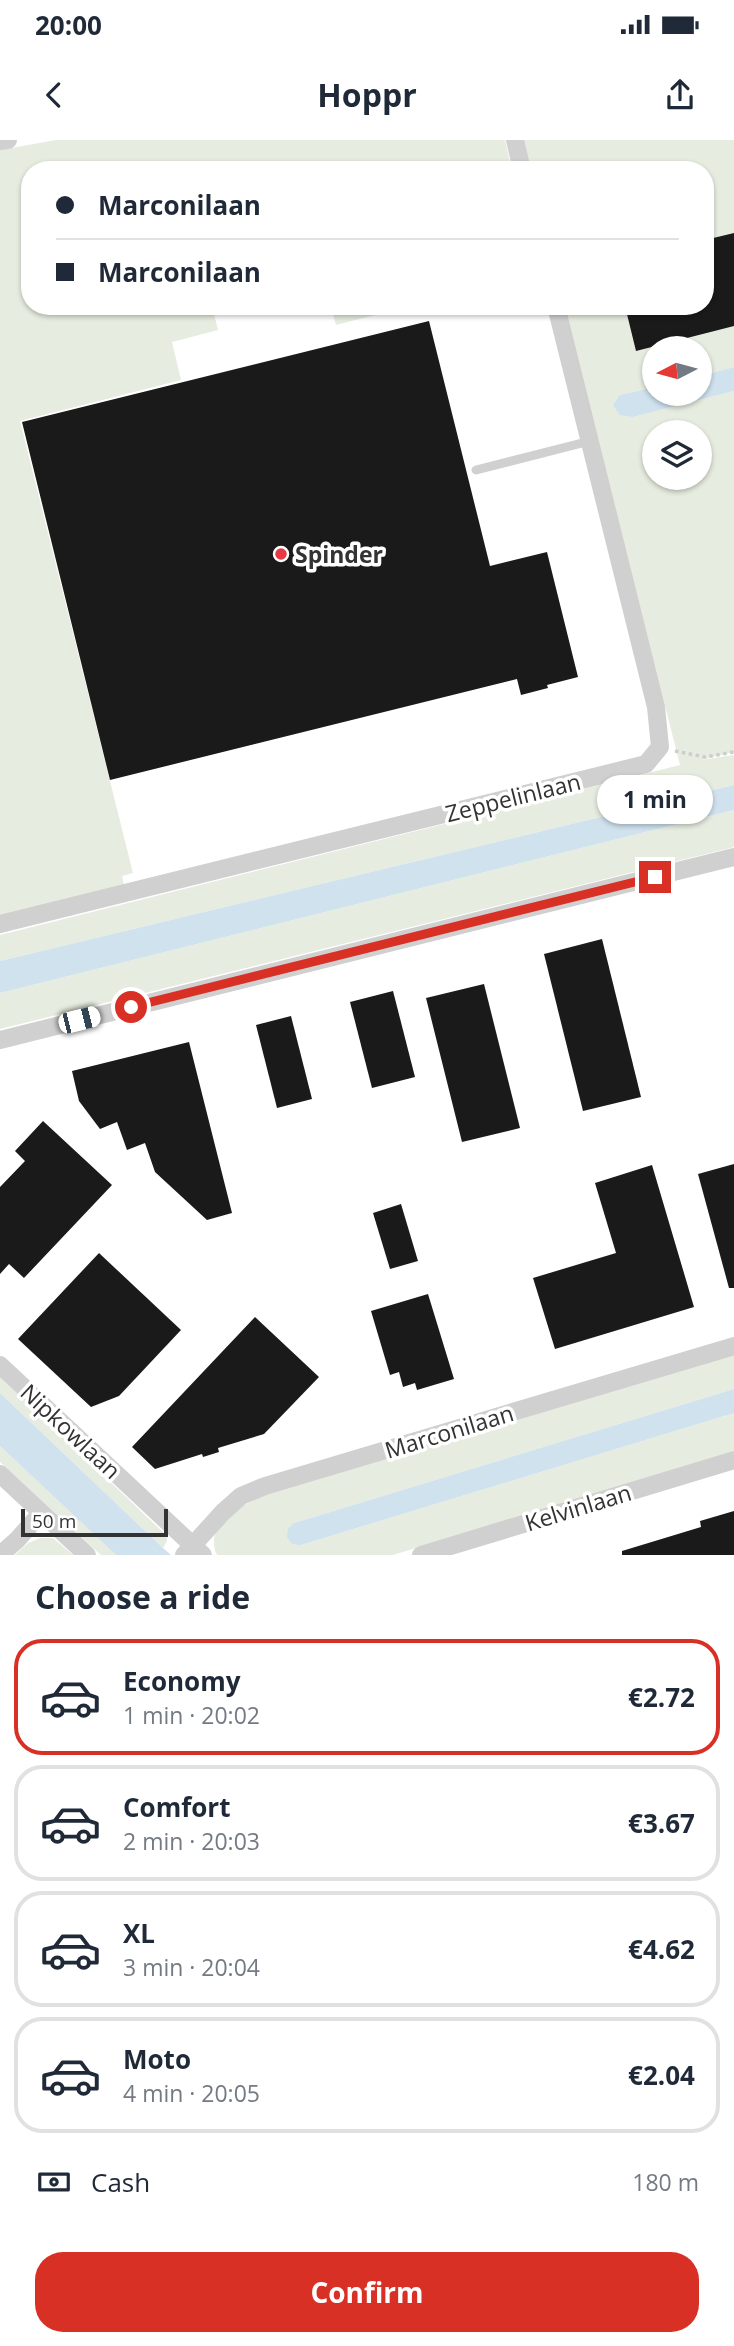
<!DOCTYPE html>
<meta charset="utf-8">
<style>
:root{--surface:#fff;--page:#f6f6f7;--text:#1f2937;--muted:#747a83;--line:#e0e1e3;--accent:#d93025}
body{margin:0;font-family:"Open Sans",sans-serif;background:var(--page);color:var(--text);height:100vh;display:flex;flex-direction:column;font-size:26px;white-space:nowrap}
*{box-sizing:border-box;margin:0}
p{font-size:23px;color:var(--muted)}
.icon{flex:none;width:38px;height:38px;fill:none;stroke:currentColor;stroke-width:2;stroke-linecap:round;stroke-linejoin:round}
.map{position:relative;height:1415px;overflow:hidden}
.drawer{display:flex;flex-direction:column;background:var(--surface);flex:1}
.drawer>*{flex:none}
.hud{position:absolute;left:21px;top:21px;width:693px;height:154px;border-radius:28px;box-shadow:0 2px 5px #0004;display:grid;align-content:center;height:154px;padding:0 35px;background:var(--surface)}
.needle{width:46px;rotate:264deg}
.fabs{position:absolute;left:642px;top:196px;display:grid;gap:14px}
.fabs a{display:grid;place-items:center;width:70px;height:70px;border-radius:50%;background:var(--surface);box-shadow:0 2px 5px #0004;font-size:35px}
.scale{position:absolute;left:21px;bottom:18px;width:147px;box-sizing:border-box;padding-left:7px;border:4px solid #333;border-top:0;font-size:19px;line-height:24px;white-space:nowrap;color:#333;-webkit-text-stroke:5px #fff;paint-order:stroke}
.end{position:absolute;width:32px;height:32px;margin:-16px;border:9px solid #d93025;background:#fff;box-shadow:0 0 0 4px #fff}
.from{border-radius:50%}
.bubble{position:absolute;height:49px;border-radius:24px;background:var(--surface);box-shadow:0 2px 5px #0004;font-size:23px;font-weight:700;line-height:49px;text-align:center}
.car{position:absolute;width:21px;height:42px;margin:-21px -10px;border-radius:9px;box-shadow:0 0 5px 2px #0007;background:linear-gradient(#fff 24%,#345 0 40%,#fff 0 76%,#345 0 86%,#fff 0)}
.hud b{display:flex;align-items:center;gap:24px;height:66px;font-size:26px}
.hud b+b{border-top:2px solid var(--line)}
.hud i{width:18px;height:18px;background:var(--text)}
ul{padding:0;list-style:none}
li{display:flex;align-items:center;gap:21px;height:116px;margin:0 14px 10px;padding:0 21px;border:4px solid var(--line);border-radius:28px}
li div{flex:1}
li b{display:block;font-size:26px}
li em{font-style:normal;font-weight:700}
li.current{border-color:var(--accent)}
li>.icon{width:63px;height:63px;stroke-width:1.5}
h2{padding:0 35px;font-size:32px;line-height:84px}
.pay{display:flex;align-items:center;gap:18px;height:77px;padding:0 35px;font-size:26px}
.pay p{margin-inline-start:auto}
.action{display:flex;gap:14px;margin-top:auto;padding:14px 35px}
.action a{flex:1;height:80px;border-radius:28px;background:var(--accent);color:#fff;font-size:28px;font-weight:700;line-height:80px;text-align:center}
.status{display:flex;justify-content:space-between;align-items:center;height:49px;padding:0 35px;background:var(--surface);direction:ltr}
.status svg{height:19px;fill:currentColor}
header{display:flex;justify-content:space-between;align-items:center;height:91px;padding:0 35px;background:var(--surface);font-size:32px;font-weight:700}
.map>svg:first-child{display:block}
</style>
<div class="status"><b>20:00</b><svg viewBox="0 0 49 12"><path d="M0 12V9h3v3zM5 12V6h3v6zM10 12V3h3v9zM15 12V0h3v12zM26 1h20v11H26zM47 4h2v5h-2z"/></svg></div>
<header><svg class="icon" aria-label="back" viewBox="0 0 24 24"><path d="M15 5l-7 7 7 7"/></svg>Hoppr<svg class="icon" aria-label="share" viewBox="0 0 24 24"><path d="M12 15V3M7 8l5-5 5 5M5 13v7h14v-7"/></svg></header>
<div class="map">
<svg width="734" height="1415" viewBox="0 0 734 1415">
<rect width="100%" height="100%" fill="#fff"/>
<!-- green -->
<g fill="#e6ecdf" fill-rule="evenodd">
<path d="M 56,0 L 505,0 L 512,30 L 30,30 L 30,166 L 212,166 L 218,190 L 172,202 L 181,240 L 20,281 L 133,733 L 122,736 L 124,745 L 0,776 L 0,10 Z"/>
<path d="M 524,0 L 734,0 L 734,227 L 700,236 L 700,208 L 654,208 L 654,247 L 620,255 L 633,277 L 734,251 L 734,612 L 701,620 L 734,615 L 734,645 L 0,821 L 0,795 L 680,625 L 564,166 L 705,166 L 705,30 L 531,30 ZM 654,292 L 700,292 L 700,338 L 654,338 Z"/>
<path d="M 313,166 L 410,166 L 336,185 L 331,168 L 314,172 Z"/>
<path d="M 734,670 L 734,707 L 0,889 L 0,853 Z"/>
<path d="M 734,1212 L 734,1249 L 294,1383 L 301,1405 L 734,1273 L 734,1311 L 393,1415 L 217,1415 C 201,1382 250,1361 273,1352 Z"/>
<path d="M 0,1237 L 167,1396 L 167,1401 L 163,1408 L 0,1253 Z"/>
<path d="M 0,1306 L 116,1415 L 101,1415 L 0,1322 Z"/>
<path d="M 40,1398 L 53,1398 L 73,1415 L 15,1415 L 28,1403 Z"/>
</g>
<!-- water -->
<g fill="#cfe2ee">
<path d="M 734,227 L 734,251 L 633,277 L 620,275 L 613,265 L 620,255 L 654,247 L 654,254 L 700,254 L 700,236 Z"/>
<path d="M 734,645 L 734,670 L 0,853 L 0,821 Z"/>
<path d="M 734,1249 L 734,1273 L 301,1405 L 292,1404 L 287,1397 L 288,1389 L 294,1383 Z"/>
<path d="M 0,1253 L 163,1408 L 171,1415 L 116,1415 L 0,1306 Z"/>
</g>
<!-- building -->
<g fill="#1a1a1a">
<path d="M 734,93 L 734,186 L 636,211 L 625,166 L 705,166 L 705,100 Z"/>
<path d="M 429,181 L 490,426 L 547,412 L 578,537 L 547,545 L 548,548 L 521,555 L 517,539 L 110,640 L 22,282 Z"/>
<path d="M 602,799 L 641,957 L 583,971 L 544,814 Z"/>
<path d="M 484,844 L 520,988 L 462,1002 L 426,858 Z"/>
<path d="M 393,851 L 415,937 L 372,948 L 350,862 Z"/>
<path d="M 291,876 L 312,959 L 277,968 L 256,885 Z"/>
<path d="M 189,902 L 232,1073 L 207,1080 L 155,1032 L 145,1003 L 127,1010 L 117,982 L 100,989 L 79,961 L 72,931 Z"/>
<path d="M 43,981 L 112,1045 L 24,1138 L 9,1124 L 0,1134 L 0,1047 L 25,1021 L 15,1011 Z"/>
<path d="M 734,1024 L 734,1148 L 729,1148 L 698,1034 Z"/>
<path d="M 652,1025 L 694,1167 L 555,1209 L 533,1138 L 616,1113 L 595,1043 Z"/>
<path d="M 401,1064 L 418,1121 L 390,1129 L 373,1073 Z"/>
<path d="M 99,1113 L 181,1190 L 119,1256 L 91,1267 L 18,1199 Z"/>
<path d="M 428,1154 L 454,1239 L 417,1250 L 415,1243 L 403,1247 L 399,1232 L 390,1235 L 371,1171 Z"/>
<path d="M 255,1177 L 319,1237 L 264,1294 L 218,1308 L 219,1312 L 203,1317 L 202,1314 L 155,1329 L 132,1307 Z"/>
<path d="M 734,1371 L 734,1415 L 622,1415 L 622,1411 L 701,1387 L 700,1381 Z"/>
</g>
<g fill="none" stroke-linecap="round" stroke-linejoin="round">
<!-- path -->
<path stroke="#cdcdcd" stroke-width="3.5" stroke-dasharray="3.5 3.5" stroke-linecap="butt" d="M 675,611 L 705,617 L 734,612"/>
<!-- lane -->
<path stroke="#d0d0d0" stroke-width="9" d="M 476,330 L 590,301"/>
<!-- street -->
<g stroke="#d0d0d0" stroke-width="18">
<path d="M 515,0 L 522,30"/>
<path d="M 0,1 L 8,0"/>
<path d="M 0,784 L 646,624 L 660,607 L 656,567 L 556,166"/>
<path d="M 0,900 L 734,717"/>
<path d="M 0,1225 L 203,1415"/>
<path d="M 0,1334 L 87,1415"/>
<path d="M 0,1415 L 17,1400 L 41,1373"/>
<path d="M 184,1415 L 223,1372 L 241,1356 L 265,1346 L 734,1206"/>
<path d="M 421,1415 L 734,1320"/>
</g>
</g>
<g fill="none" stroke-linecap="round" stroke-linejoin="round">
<!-- route -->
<path stroke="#d93025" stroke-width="9" d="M 131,867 L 655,737"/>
</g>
<!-- markers -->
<circle fill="#e63946" stroke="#fff" stroke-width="2.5" cx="281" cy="414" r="7"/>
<g text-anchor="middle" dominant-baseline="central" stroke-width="7" stroke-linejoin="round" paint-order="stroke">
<!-- poi labels -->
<g font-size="23" font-weight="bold" fill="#333" stroke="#fff" text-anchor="start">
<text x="295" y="414">Spinder</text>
</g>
<!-- street labels -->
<g font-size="23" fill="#333" stroke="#fff">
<text transform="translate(513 657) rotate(-14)">Zeppelinlaan</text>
<text transform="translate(71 1291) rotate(43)">Nipkowlaan</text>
<text transform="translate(449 1291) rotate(-17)">Marconilaan</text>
<text transform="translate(578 1367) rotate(-17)">Kelvinlaan</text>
</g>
</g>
</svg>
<div class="fabs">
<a><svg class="needle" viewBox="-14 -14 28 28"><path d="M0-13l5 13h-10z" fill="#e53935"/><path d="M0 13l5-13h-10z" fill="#747a83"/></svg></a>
<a><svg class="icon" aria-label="layers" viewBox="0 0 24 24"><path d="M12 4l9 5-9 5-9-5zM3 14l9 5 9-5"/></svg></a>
</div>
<div class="scale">50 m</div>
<i class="end from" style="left:131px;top:867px"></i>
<i class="end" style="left:655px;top:737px"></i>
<div class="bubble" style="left:597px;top:635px;width:116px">1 min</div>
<i class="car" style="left:79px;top:880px;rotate:76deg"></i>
<div class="hud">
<b><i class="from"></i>Marconilaan</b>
<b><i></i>Marconilaan</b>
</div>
</div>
<section class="drawer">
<h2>Choose a ride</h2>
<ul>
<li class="current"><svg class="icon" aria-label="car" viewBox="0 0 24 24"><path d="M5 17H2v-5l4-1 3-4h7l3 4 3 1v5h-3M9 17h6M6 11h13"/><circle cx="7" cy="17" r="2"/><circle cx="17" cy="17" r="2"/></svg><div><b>Economy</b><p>1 min · 20:02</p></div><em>€2.72</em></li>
<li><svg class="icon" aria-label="car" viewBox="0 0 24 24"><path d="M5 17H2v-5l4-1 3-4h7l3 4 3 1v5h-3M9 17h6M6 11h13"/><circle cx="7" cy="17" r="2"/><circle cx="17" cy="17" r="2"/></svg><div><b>Comfort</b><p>2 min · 20:03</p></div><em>€3.67</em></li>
<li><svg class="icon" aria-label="car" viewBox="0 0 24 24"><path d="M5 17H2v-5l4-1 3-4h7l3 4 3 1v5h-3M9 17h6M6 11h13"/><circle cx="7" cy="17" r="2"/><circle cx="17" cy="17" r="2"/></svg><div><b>XL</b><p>3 min · 20:04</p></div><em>€4.62</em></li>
<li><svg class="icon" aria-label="car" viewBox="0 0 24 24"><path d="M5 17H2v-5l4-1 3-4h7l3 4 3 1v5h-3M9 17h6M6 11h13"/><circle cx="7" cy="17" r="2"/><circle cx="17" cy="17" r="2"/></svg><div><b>Moto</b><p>4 min · 20:05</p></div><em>€2.04</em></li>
</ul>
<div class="pay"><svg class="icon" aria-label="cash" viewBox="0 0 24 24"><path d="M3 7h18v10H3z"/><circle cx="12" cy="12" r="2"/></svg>Cash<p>180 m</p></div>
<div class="action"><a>Confirm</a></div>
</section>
